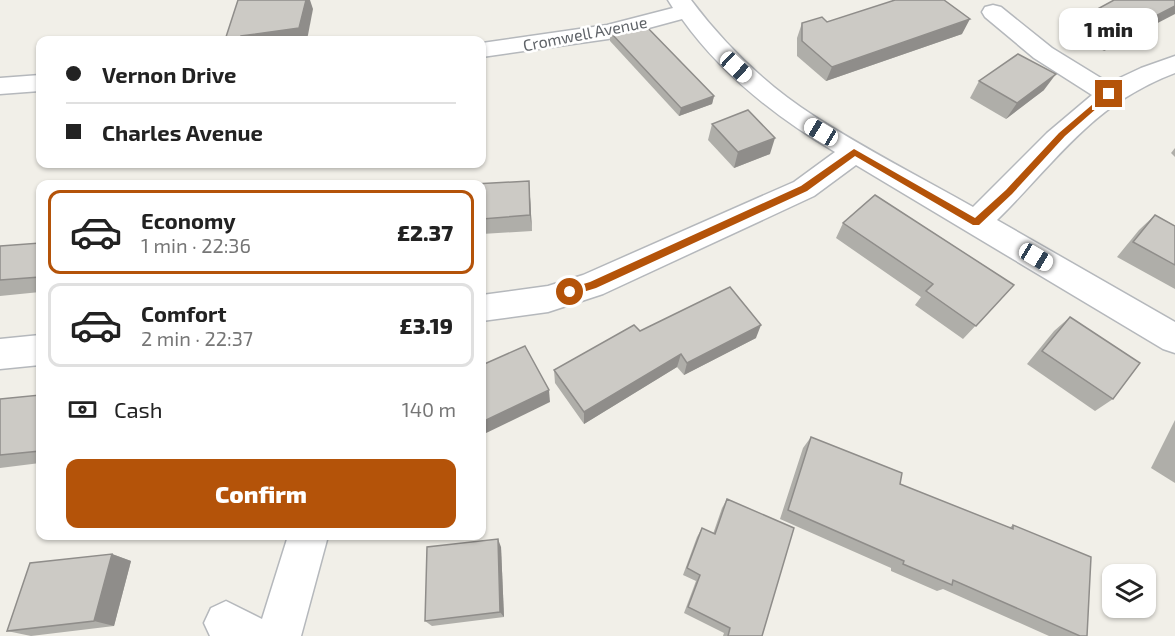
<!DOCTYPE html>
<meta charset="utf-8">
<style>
:root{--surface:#fff;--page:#f6f6f6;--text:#222;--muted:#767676;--line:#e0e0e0;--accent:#b45309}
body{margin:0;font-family:"Exo 2",sans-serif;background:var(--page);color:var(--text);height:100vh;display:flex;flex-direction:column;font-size:22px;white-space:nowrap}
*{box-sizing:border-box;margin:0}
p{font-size:20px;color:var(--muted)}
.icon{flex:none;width:33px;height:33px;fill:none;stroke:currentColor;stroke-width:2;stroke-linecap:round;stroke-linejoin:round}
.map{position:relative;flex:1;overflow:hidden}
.drawer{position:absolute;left:36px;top:180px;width:450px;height:360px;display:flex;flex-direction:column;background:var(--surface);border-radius:12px;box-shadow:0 2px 4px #0004}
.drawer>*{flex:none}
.hud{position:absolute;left:36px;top:36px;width:450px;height:132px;border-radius:12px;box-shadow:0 2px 4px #0004;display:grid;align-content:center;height:132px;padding:0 30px;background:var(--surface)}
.fabs{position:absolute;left:1102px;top:564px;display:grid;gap:12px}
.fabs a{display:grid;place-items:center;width:54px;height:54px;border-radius:12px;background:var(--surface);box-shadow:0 2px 4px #0004;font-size:30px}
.end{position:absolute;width:27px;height:27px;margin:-14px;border:8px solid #b45309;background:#fff;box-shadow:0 0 0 3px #fff}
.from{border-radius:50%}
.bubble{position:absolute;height:42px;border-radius:12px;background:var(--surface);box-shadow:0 2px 4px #0004;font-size:20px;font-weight:800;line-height:42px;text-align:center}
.car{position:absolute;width:18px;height:36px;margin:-18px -9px;border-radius:8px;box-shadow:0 0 4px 2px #0007;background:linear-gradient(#fff 24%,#345 0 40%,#fff 0 76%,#345 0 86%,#fff 0)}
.hud b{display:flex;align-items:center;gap:21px;height:57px;font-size:22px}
.hud b+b{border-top:2px solid var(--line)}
.hud i{width:15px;height:15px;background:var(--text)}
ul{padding:10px 0 0;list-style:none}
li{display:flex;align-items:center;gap:18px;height:84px;margin:0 12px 9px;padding:0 18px;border:3px solid var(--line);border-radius:12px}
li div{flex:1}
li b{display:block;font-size:22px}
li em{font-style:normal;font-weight:800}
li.selected{border-color:var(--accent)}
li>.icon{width:54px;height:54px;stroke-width:1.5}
.pay{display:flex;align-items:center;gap:15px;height:66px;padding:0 30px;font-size:22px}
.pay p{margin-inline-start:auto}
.cta{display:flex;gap:12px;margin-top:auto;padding:12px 30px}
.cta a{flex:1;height:69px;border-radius:12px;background:var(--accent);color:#fff;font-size:24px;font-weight:800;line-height:69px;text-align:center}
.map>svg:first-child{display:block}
</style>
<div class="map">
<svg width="1175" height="636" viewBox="0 0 1175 636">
<rect width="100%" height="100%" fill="#f1efe8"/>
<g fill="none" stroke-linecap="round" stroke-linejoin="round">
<defs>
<g id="minor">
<path d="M 668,0 L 691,0 C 724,44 767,86 814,116 C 865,149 920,177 973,207 L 1047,133 L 1092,95 L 1034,58 L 985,17 L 982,12 L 985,7 L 993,5 L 1001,7 L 1052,48 L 1109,83 L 1141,68 L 1175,56 L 1175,73 C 1091,105 1058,160 997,220 L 1175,322 L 1175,353 L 1163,349 L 856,165 L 814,196 L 603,294 L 548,312 L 482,321 L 482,295 L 548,286 L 583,275 L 794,182 L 835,152 C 776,117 722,75 682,19 L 608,39 L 482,57 L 482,43 L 607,25 L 673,8 Z"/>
<path d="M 40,75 L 40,91 L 0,94 L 0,78 Z"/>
<path d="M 40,335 L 40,365 L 0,369 L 0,339 Z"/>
<path d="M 288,536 L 328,536 L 301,636 L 210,636 L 204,623 L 211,608 L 226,601 L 262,619 Z"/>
</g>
</defs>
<!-- minor casing -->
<use href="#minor" stroke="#b5b8bc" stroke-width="3"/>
<!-- minor -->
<use href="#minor" fill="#fff" fill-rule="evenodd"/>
</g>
<!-- wall -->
<g fill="#afaea9">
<path d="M 1175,0 L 1104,51 L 1072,32 L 1081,18 Z"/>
<path d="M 827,22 L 962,34 L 826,81 L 797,56 L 797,38 L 802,23 Z"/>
<path d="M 610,32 L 714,96 L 712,104 L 679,116 L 610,41 Z"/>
<path d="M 979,81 L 1044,90 L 1006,119 L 970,98 Z"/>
<path d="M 712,124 L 770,154 L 734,168 L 708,140 Z"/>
<path d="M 1175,148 L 1175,157 L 1171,153 Z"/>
<path d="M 482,184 L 530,197 L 532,231 L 482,234 Z"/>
<path d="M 1155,215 L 1175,226 L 1175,289 L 1117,257 L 1139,230 Z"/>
<path d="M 843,223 L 1014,285 L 963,339 L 915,305 L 921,297 L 836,238 Z"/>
<path d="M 40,243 L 40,292 L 0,296 L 0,246 Z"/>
<path d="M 1070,317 L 1113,399 L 1095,411 L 1027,364 L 1054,331 Z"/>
<path d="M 640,331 L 756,338 L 684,375 L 677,367 L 584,424 L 555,383 L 554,370 Z"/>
<path d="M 40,395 L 40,463 L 0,468 L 0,399 Z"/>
<path d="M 1175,420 L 1175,483 L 1151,468 Z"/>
<path d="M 811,437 L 900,484 L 1009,528 L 1013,525 L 1080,636 L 1049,636 L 943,589 L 937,591 L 891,571 L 891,568 L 780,519 L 803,448 Z"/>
<path d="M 727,499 L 762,636 L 723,636 L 724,633 L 684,613 L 696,581 L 683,575 L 697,537 L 702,528 L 713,534 L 722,508 Z"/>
<path d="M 501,547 L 504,617 L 432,626 L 425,621 Z"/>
<path d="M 112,554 L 131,561 L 114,626 L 31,636 L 7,631 Z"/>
</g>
<!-- shaded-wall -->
<g fill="#8f8d8a">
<path d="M 306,0 L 310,0 L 313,9 L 307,40 L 241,40 L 241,36 Z"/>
<path d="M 1175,6 L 1175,14 L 1104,51 L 1115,37 Z"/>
<path d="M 970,19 L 962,34 L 826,81 L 832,67 Z"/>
<path d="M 1056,74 L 1044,90 L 1006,119 L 1017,103 Z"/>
<path d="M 714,96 L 712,104 L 679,116 L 681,108 Z"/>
<path d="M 775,138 L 770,154 L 734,168 L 738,152 Z"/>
<path d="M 529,181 L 530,197 L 532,231 L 530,215 Z"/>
<path d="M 761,325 L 756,338 L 684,375 L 687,363 Z"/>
<path d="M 681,354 L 677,367 L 584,424 L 584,412 Z"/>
<path d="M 549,390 L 550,402 L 482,435 L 482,422 Z"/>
<path d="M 498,539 L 501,547 L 504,617 L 500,612 Z"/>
<path d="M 112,554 L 131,561 L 114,626 L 94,621 Z"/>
</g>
<!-- building -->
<g fill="#cccac5" stroke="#8f8d8a" stroke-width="1.5">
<path d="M 238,0 L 306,0 L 299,28 L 241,36 L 241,40 L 225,40 Z"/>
<path d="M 895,0 L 944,0 L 970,19 L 832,67 L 802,41 L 802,23 L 822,17 L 827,22 Z"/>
<path d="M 1114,0 L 1175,0 L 1175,6 L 1115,37 L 1081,18 Z"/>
<path d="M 643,23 L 714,96 L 681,108 L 610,32 Z"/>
<path d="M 1018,54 L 1056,74 L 1017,103 L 979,81 Z"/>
<path d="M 748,110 L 775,138 L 738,152 L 712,124 Z"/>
<path d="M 529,181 L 530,215 L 482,219 L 482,184 L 474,184 Z"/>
<path d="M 875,195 L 1014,285 L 976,326 L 926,291 L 933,284 L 843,223 Z"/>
<path d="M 1155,215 L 1175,226 L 1175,265 L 1133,242 Z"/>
<path d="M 40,243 L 40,277 L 0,280 L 0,246 Z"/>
<path d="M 730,287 L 761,325 L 687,363 L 681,354 L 584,412 L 554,370 L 634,325 L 640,331 Z"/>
<path d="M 1070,317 L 1140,363 L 1113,399 L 1042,351 Z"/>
<path d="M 525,346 L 549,390 L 482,422 L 482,365 Z"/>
<path d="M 40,395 L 40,451 L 0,455 L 0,399 Z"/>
<path d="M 811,437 L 902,473 L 900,484 L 1013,529 L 1013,525 L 1091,557 L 1087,636 L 1080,636 L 953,580 L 952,585 L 903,564 L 904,561 L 788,510 Z"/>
<path d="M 727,499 L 794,528 L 762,636 L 728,636 L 730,628 L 688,607 L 700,575 L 687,568 L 702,528 L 715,534 Z"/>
<path d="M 498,539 L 500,612 L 425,621 L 427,547 Z"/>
<path d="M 112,554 L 94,621 L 7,631 L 30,563 Z"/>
</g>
<!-- route -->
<path fill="#b45309" d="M 1106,93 L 1113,94 L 1065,136 L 1012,194 L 979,225 L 973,225 L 855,156 L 807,191 L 596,288 L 570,296 L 566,292 L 567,289 L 590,282 L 801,186 L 854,149 L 975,218 L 1006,190 L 1059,133 Z"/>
<g text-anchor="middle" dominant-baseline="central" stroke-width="5" stroke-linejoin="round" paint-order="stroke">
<!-- far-street labels -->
<g font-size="16" fill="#5f6368" stroke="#fff">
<text transform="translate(585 33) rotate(-11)">Cromwell Avenue</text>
</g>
</g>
</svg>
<div class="fabs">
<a><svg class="icon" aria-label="layers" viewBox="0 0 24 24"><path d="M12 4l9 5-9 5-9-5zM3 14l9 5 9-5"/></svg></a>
</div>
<i class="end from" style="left:570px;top:292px"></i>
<i class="end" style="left:1109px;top:94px"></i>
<div class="bubble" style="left:1059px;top:8px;width:99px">1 min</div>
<i class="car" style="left:736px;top:67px;rotate:133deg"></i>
<i class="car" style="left:821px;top:132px;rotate:301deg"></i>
<i class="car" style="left:1036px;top:257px;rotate:121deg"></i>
<div class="hud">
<b><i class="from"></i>Vernon Drive</b>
<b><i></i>Charles Avenue</b>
</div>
<section class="drawer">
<ul>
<li class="selected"><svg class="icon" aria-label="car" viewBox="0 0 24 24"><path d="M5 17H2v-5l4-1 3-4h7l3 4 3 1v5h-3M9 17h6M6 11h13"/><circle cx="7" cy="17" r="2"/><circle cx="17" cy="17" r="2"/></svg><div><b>Economy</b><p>1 min · 22:36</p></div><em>£2.37</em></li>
<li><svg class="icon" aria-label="car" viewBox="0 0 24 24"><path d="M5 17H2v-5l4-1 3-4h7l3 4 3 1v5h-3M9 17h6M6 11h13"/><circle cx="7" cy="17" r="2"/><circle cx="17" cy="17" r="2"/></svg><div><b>Comfort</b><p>2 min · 22:37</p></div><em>£3.19</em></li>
</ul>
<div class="pay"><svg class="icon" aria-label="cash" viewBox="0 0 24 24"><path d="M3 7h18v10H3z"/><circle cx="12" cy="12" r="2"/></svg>Cash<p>140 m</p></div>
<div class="cta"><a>Confirm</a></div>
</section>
</div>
